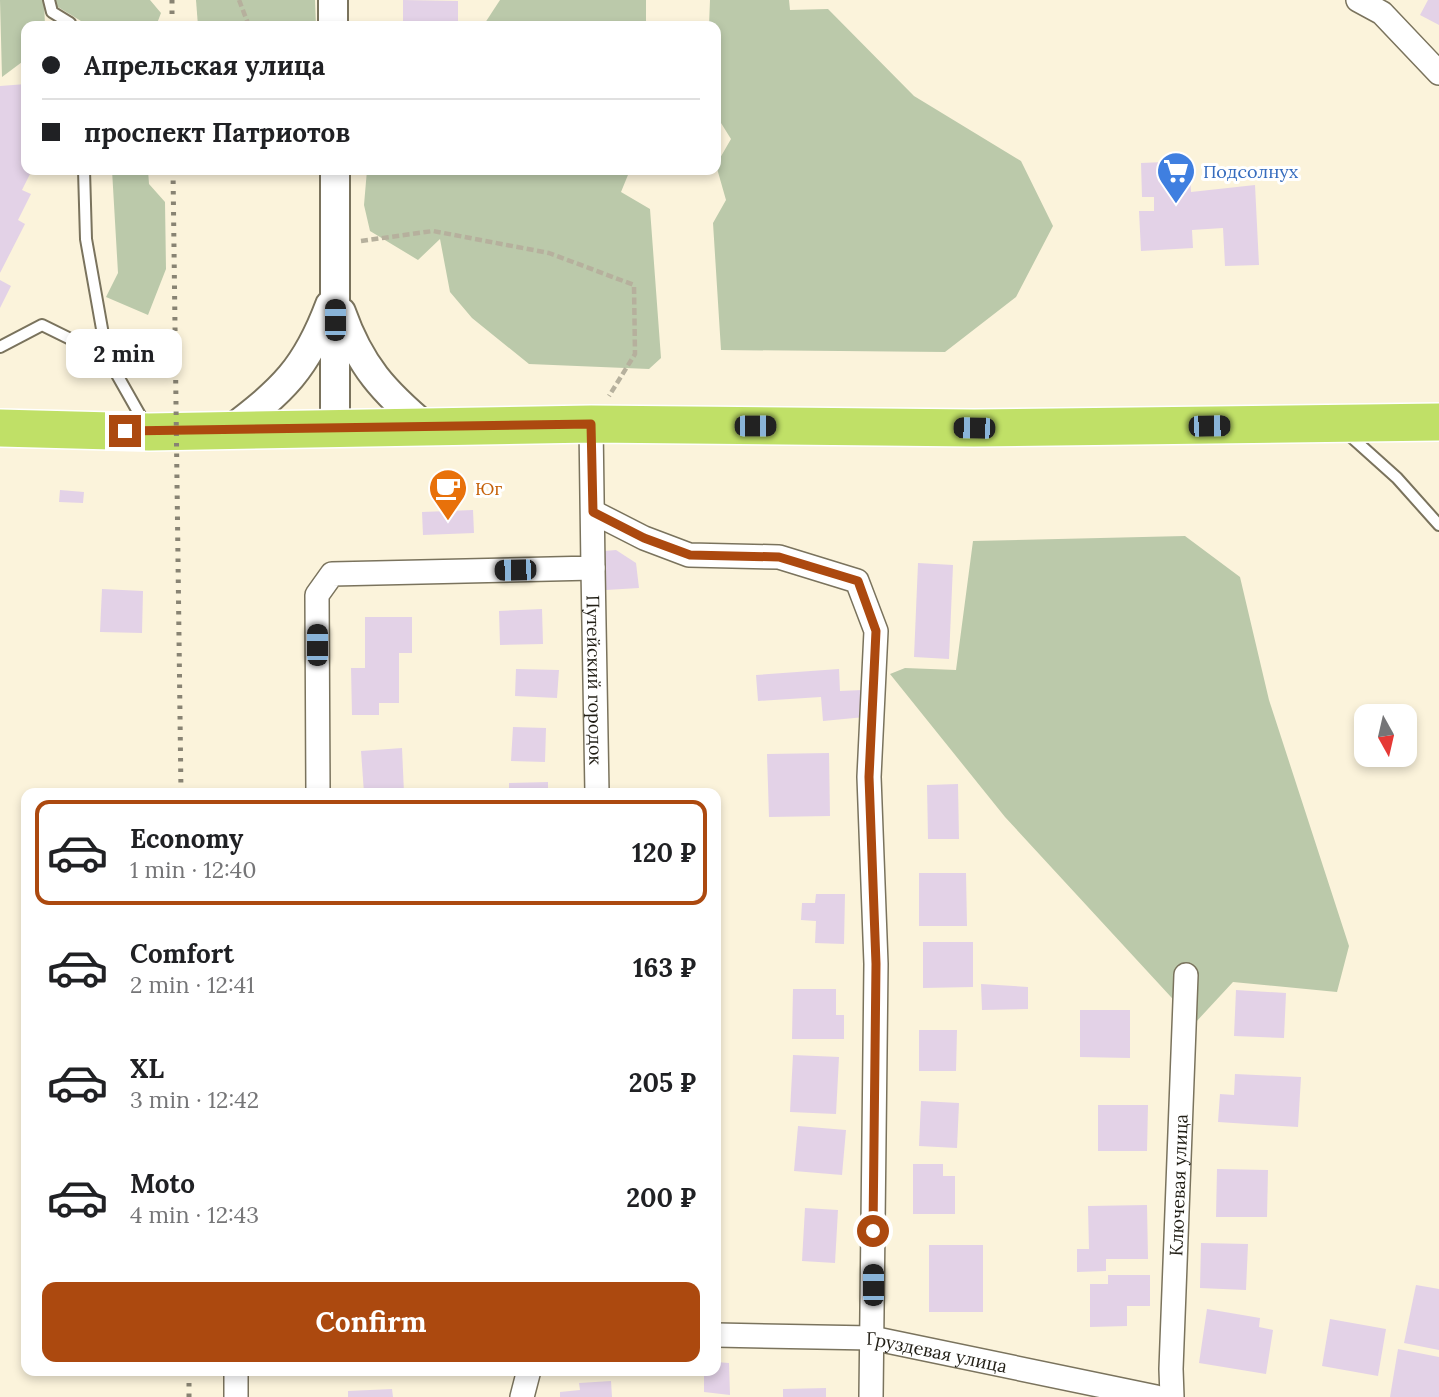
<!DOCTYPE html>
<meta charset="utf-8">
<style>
:root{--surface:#fff;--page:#f2f2f2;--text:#202124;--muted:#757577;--line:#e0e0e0;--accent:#ac490f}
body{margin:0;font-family:Lora,serif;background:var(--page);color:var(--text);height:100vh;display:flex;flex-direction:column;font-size:26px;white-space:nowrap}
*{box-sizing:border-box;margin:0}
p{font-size:23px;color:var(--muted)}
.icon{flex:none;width:38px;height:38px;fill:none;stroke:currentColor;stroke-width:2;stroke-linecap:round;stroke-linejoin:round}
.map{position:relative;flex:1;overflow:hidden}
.drawer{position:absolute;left:21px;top:788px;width:700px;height:588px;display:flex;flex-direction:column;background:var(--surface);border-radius:14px;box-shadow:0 4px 10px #0003}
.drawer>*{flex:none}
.hud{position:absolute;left:21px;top:21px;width:700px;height:154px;border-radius:14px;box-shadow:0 4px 10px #0003;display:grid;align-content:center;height:154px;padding:0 21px;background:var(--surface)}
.needle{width:46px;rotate:172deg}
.fabs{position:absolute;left:1354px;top:704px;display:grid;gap:14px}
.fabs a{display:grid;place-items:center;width:63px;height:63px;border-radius:14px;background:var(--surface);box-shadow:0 4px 10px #0003;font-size:35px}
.end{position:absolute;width:32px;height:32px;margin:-16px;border:9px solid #ac490f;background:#fff;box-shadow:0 0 0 4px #fff}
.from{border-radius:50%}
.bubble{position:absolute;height:49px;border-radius:14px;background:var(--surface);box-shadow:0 4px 10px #0003;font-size:23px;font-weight:700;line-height:49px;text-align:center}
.car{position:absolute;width:21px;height:42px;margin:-21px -10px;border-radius:9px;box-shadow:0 0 5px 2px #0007;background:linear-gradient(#222 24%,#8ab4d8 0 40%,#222 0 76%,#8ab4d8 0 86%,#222 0)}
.hud b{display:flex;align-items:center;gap:24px;height:66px;font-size:26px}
.hud b+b{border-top:2px solid var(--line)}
.hud i{width:18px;height:18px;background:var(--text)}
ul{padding:12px 0 0;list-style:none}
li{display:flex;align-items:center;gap:21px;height:105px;margin:0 14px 10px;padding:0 7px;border:4px solid transparent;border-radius:14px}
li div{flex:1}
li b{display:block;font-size:26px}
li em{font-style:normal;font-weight:700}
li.current{border-color:var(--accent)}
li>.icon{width:63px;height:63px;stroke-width:1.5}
.primary-button{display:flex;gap:14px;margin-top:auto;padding:14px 21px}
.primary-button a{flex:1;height:80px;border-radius:14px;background:var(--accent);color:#fff;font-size:28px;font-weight:700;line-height:80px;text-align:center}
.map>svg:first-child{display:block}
</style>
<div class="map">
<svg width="1439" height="1397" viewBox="0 0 1439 1397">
<rect width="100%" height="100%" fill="#fbf3db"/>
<!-- forest -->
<g fill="#bbc9aa">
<path d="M 0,0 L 44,0 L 45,26 L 26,26 L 26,59 L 2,77 Z"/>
<path d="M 52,0 L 150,0 L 161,13 L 156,26 L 82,26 L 81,21 L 53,4 Z"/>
<path d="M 196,0 L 315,0 L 316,26 L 198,26 Z"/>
<path d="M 500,0 L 646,0 L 646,26 L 483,26 Z"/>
<path d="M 710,0 L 789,0 L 790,10 L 828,9 L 914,96 L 1021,161 L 1053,226 L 1016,297 L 945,352 L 721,350 L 713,223 L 726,200 L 716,165 L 731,139 L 716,115 L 716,26 L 709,26 Z"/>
<path d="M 112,170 L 148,170 L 149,184 L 165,202 L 166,269 L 148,315 L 106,297 L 118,273 Z"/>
<path d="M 367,170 L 630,170 L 621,192 L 650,209 L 661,358 L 649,369 L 529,364 L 472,318 L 450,292 L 440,239 L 418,260 L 370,231 L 364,205 Z"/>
<path d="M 1185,536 L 1240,577 L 1269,700 L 1349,946 L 1337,992 L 1233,982 L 1195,1023 L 1005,817 L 890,674 L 905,668 L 956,670 L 973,541 Z"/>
</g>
<!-- building -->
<g fill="#e3d2e7">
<path d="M 403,0 L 458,1 L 458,26 L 403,26 Z"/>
<path d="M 1428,0 L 1439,0 L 1439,25 L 1420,15 Z"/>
<path d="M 26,84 L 26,170 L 32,170 L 22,190 L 31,194 L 18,220 L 25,224 L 0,273 L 0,86 Z"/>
<path d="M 1189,161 L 1191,192 L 1255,185 L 1259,265 L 1225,266 L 1223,228 L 1192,230 L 1193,248 L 1141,251 L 1139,211 L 1154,211 L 1154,197 L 1142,197 L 1141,163 Z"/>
<path d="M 0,280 L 11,286 L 0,308 Z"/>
<path d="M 60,490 L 84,492 L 83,503 L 59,502 Z"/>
<path d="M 473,510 L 474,533 L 423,535 L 422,512 Z"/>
<path d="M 616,550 L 636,563 L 639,588 L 606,590 L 604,551 Z"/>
<path d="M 918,563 L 953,565 L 949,659 L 914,657 Z"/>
<path d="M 102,589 L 143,591 L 142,633 L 100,632 Z"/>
<path d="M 542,609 L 543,644 L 500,645 L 499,611 Z"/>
<path d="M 365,617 L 412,617 L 412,653 L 399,653 L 399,703 L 379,703 L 379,715 L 352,715 L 351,668 L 365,668 Z"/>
<path d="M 516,669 L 559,670 L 557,698 L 515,696 Z"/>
<path d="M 839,669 L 840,691 L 863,690 L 865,717 L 823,721 L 821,697 L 758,701 L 756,675 Z"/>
<path d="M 513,727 L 546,728 L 545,762 L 511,761 Z"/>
<path d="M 402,748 L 404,793 L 364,793 L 361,751 Z"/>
<path d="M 829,753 L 830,816 L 769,817 L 767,754 Z"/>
<path d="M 548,782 L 548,793 L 509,793 L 509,783 Z"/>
<path d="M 958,784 L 959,839 L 928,839 L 927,785 Z"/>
<path d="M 919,873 L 966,873 L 967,926 L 919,926 Z"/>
<path d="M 816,894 L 845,894 L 844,944 L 815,943 L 816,921 L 801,920 L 802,903 L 815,903 Z"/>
<path d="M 923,942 L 973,942 L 973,987 L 923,988 Z"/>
<path d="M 981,984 L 1028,987 L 1028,1009 L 982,1010 Z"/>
<path d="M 793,989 L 836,989 L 836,1015 L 844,1015 L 844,1039 L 792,1039 Z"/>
<path d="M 1236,990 L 1286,993 L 1284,1038 L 1234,1036 Z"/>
<path d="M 1080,1010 L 1130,1010 L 1130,1058 L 1080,1057 Z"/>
<path d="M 919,1030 L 957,1030 L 956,1071 L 919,1071 Z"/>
<path d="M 793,1055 L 839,1057 L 836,1114 L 790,1112 Z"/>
<path d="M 1235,1074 L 1301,1077 L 1298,1127 L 1218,1122 L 1220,1094 L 1234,1095 Z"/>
<path d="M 921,1101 L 959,1103 L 957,1148 L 919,1146 Z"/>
<path d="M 1098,1105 L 1148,1105 L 1147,1151 L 1098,1151 Z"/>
<path d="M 798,1126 L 846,1130 L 842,1175 L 794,1171 Z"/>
<path d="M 913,1164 L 943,1164 L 943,1176 L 955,1176 L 955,1214 L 913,1214 Z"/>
<path d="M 1217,1169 L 1268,1170 L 1267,1217 L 1216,1217 Z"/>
<path d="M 1147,1205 L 1148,1259 L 1106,1259 L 1106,1271 L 1077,1272 L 1077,1249 L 1089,1249 L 1088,1206 Z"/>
<path d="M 805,1208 L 838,1210 L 835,1263 L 802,1261 Z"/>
<path d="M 1201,1243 L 1248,1244 L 1246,1290 L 1200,1288 Z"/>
<rect x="929" y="1245" width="54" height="67"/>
<path d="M 1108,1275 L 1150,1275 L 1150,1306 L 1127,1306 L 1127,1326 L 1090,1327 L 1090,1284 L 1108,1284 Z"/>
<path d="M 1416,1285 L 1439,1289 L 1439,1350 L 1404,1343 Z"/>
<path d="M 1207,1309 L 1260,1318 L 1259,1327 L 1273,1330 L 1266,1374 L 1199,1363 Z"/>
<path d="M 1330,1319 L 1386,1329 L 1378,1376 L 1322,1366 Z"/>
<path d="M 1398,1349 L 1439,1357 L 1439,1397 L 1390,1397 Z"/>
<path d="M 716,1362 L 729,1363 L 730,1395 L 704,1392 L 704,1370 L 716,1370 Z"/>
<path d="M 611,1381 L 612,1397 L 560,1397 L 560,1392 L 580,1390 L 579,1383 Z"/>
<path d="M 826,1388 L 826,1397 L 783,1397 L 783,1389 Z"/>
<path d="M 392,1389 L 393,1397 L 348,1397 L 348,1391 Z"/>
</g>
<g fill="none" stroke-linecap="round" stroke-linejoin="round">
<defs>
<g id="service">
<path d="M 49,0 L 52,12 L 70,23 L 70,26"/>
<path d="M 84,170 L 86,239 L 107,357"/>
<path d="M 0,347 L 42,325 L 107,357 L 145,424"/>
<path d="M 1348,434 L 1397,478 L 1439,525"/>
</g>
<g id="minor">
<path d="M 1358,0 L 1382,13 L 1439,73"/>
<path d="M 593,512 L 644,538 L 689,555 L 779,557 L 857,581 L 876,631 L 869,777 L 876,964 L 871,1397"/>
<path id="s1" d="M 593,568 L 597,793"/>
<path d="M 318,793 L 317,595 L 332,574 L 593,568 L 591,424"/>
<path id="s2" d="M 716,1335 L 872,1338 L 1156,1397"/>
<path d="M 236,1370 L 236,1397"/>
<path d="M 522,1397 L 529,1370"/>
<path id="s3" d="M 1172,1397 L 1171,1369 L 1186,975"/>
</g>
<g id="tertiary">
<path d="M 333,0 L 333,26"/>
<path d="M 335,170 L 335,430"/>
<path d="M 341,312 C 360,366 384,392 427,428"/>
<path d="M 229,431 C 283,390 306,369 330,305"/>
</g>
<path id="trunk" d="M 0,428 L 149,432 L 591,424 L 974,428 L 1439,422"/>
</defs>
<!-- service casing -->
<use href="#service" stroke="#7a735d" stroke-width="14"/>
<!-- minor casing -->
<use href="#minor" stroke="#7a735d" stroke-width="26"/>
<!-- tertiary casing -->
<use href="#tertiary" stroke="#7a735d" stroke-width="32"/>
<!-- trunk casing -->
<use href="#trunk" stroke="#fff" stroke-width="40"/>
<!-- path -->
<g stroke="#b6b09d" stroke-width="4.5" stroke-dasharray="7 3.5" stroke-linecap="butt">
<path d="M 239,0 L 249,26"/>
<path d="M 361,241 L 433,231 L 549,253 L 634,285 L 635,354 L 609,396"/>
</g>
<!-- service -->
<use href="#service" stroke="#fff" stroke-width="10"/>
<!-- minor -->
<use href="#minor" stroke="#fff" stroke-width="23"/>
<!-- tertiary -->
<use href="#tertiary" stroke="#fff" stroke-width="28"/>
<!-- trunk -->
<use href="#trunk" stroke="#c0e067" stroke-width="37"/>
<!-- rail -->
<g stroke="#888373" stroke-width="5" stroke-dasharray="3.5 7" stroke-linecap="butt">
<path d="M 172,0 L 172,26"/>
<path d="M 173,170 L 181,793"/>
<path d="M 189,1397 L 189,1370"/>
</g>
</g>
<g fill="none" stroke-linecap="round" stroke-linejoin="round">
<!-- route -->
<path stroke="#ac490f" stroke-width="9" d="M 125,431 L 591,424 L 593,512 L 644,538 L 690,555 L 779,557 L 858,581 L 876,631 L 869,777 L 876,964 L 873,1231"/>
</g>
<!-- icons -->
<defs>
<symbol id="supermarket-pin" viewBox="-11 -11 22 30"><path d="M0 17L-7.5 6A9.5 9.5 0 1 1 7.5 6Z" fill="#3f7fe0" stroke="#fff"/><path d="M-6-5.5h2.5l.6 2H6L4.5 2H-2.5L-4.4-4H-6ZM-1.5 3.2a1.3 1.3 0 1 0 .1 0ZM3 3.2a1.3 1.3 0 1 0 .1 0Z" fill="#fff"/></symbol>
<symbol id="cafe-pin" viewBox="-11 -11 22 30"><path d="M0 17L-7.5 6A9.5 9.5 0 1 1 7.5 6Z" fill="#e8710a" stroke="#fff"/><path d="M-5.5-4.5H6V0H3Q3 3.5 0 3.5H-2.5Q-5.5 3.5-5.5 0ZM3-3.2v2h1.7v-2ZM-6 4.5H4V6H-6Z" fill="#fff"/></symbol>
</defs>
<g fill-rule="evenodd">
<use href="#supermarket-pin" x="1154" y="149" width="44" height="60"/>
<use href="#cafe-pin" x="426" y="466" width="44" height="60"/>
</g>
<g text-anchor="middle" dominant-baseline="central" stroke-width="6" stroke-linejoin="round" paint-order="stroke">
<!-- shop labels -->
<g font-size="18" fill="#366cbe" stroke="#fff" text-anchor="start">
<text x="1203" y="171">Подсолнух</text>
</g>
<!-- food labels -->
<g font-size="18" fill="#c56008" stroke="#fff" text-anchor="start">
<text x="475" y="488">Юг</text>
</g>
<!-- street labels -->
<g font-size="18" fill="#211e15" stroke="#fff">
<text stroke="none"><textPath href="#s1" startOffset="112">Путейский городок</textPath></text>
<text stroke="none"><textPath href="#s3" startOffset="212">Ключевая улица</textPath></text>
<text stroke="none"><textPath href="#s2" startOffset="222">Груздевая улица</textPath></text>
</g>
</g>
</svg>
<div class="fabs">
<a><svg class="needle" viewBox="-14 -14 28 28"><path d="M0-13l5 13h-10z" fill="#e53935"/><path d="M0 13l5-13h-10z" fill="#757577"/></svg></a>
</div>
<i class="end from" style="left:873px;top:1231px"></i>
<i class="end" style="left:125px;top:431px"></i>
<div class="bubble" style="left:66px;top:329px;width:116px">2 min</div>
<i class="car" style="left:335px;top:320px;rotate:0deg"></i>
<i class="car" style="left:755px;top:426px;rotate:90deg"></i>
<i class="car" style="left:1209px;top:426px;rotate:89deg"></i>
<i class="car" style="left:974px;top:428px;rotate:271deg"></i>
<i class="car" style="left:515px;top:570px;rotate:269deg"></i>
<i class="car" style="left:317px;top:645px;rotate:0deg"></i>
<i class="car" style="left:873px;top:1285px;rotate:0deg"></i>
<div class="hud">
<b><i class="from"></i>Апрельская улица</b>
<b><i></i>проспект Патриотов</b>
</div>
<section class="drawer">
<ul>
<li class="current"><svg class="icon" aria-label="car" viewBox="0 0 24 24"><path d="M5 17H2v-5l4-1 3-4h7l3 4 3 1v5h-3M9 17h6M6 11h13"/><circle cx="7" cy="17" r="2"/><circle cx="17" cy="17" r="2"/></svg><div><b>Economy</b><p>1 min · 12:40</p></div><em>120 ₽</em></li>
<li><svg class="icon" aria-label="car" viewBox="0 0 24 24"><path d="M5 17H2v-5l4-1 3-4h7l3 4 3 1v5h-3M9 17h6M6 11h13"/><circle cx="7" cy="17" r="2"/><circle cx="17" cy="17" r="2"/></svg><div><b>Comfort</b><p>2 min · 12:41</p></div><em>163 ₽</em></li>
<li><svg class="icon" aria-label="car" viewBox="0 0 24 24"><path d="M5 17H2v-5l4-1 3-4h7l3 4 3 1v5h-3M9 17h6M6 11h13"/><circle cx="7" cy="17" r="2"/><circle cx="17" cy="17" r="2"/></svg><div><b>XL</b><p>3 min · 12:42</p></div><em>205 ₽</em></li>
<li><svg class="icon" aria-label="car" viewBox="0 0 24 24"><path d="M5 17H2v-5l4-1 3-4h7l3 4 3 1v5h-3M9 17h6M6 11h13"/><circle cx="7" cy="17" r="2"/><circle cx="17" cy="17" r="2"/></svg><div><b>Moto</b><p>4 min · 12:43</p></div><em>200 ₽</em></li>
</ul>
<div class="primary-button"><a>Confirm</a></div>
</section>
</div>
